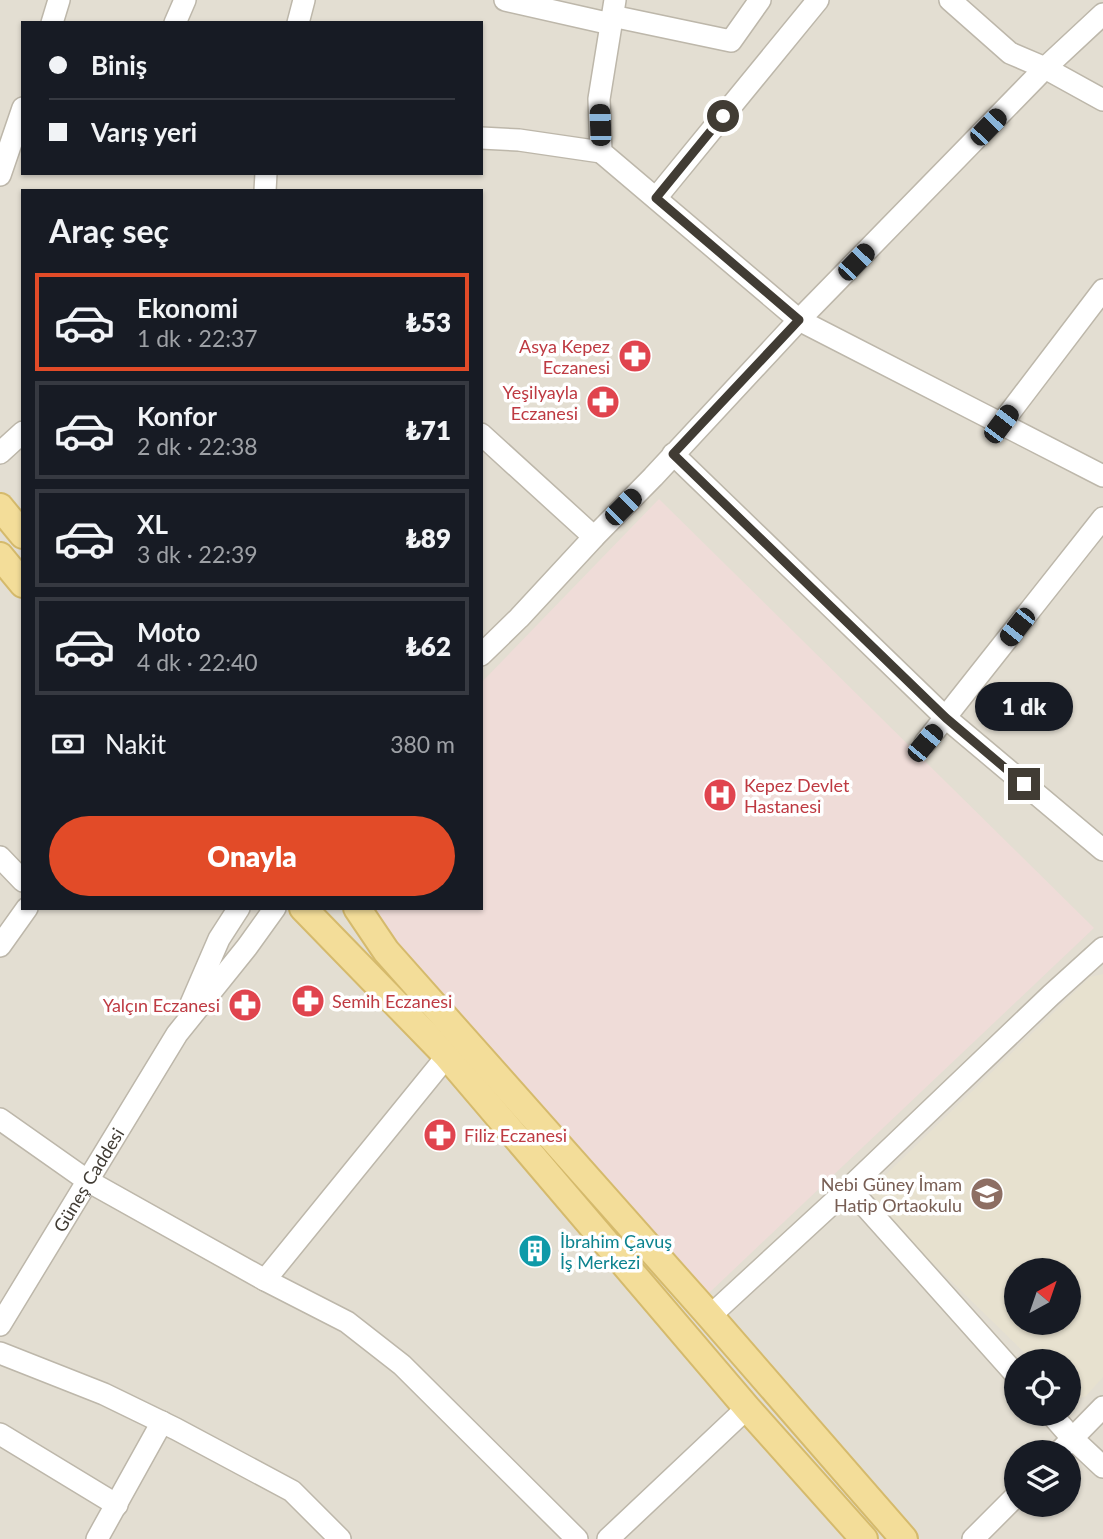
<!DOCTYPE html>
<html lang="tr">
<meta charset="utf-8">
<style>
:root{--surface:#171b24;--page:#242831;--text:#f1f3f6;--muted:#9ea1a6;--line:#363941;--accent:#e24b28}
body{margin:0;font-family:Lato,sans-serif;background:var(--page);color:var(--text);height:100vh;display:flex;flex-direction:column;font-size:26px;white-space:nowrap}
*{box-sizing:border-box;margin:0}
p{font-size:23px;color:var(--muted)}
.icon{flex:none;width:38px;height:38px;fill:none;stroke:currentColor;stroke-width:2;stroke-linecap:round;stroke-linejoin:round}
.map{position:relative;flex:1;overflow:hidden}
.sheet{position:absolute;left:21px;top:189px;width:462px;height:721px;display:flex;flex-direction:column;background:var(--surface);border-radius:0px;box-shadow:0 2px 5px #0004}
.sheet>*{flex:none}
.top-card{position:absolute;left:21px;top:21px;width:462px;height:154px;border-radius:0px;box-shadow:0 2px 5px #0004;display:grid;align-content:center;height:154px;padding:0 28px;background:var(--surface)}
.needle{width:46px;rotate:40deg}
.fabs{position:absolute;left:1004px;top:1258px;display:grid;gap:14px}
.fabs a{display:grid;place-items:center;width:77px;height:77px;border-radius:50%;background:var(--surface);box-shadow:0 2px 5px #0004;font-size:35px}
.end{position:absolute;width:32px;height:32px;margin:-16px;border:9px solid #413c34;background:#fff;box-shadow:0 0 0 4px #fff}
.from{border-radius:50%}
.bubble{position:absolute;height:49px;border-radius:24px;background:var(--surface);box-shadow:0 2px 5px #0004;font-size:23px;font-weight:800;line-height:49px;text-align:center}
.car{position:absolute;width:21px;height:42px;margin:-21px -10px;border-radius:9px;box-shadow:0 0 5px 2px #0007;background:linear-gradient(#222 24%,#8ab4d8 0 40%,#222 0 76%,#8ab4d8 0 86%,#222 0)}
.top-card b{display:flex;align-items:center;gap:24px;height:66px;font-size:26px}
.top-card b+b{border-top:2px solid var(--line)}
.top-card i{width:18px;height:18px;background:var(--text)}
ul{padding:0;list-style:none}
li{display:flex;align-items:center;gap:21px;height:98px;margin:0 14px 10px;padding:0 14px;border:4px solid var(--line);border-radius:0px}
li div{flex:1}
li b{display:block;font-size:26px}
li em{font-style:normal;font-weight:800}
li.active{border-color:var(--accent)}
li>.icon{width:63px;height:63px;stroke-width:1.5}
h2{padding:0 28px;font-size:32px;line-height:84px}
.pay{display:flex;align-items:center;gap:18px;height:77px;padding:0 28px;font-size:26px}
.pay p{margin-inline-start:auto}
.primary-button{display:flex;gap:14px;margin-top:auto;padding:14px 28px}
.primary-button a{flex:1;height:80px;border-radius:42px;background:var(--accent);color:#fff;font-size:28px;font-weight:800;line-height:80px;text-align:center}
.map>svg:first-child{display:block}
</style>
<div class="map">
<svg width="1103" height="1539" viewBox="0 0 1103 1539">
<rect width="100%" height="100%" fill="#f0ece3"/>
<!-- residential -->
<path fill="#e3ded2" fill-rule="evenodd" d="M 0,0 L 1103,0 L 1103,1539 L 0,1539 ZM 23,23 L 481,23 L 481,173 L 23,173 ZM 23,191 L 481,191 L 481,908 L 23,908 ZM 1017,1270 L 1069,1270 L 1069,1323 L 1017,1323 ZM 1017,1362 L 1069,1362 L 1069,1414 L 1017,1414 ZM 1017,1452 L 1069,1452 L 1069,1505 L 1017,1505 Z"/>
<!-- education -->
<path fill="#e7e1cf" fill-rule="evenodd" d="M 1103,974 L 1103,1377 L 1086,1396 L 1073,1401 L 1069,1398 L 1069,1362 L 1033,1361 L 870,1202 L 873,1187 L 1090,977 ZM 1017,1270 L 1069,1270 L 1069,1323 L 1017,1323 Z"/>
<!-- medical -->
<path fill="#efdcd8" d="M 659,499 L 1094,928 L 709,1293 L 427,983 L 372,908 L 481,908 L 481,683 Z"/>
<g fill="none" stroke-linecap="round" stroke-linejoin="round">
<defs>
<g id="minor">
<path d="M 505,0 L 611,24"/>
<path d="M 615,0 L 599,99 L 601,152 L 799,320 L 1103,476"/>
<path d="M 950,0 L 1010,53 L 1045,68 L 1103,100"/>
<path d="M 612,16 L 731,41 L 760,0"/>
<path d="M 52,23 L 59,0"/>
<path d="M 175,23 L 185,0"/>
<path d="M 298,23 L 304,0"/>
<path d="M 481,138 L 519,140 L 601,152"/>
<path d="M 0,175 L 23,108"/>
<path d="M 265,191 L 266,173"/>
<path d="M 656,198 L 818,0"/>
<path d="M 1001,424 L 1103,290"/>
<path d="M 481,434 L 594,537"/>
<path d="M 0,453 L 23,432"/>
<path d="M 673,454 L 946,718 L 1103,850"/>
<path d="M 481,655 L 519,618 L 594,537 L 653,477 L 799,320 L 1045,68 L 1103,14"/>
<path d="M 925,743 L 1103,518"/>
<path d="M 0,857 L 23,881"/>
<path d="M 0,946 L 27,908"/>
<path d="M 190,1006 L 219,939 L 239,908"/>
<path d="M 0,1119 L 88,1181 L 265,1280 L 347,1322 L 402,1365 L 577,1539"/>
<path d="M 849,1188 L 1017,1376"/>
<path d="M 265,1280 L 447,1056"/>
<path d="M 710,1316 L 849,1188 L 1051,995 L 1103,948"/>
<path id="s1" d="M 0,1325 L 177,1034 L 247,947 L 275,908"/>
<path d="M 0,1353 L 104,1394 L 176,1429 L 292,1491 L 340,1539"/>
<path d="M 1051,1414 L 1073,1439 L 1103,1467"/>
<path d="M 0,1434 L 117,1505"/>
<path d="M 1059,1452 L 1103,1407"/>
<path d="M 97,1539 L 162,1422"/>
<path d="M 608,1539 L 747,1408"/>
<path d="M 973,1539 L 1017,1495"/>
</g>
<g id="major">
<path d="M 0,507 L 23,535"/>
<path d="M 0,556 L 23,584"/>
<path d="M 303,908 L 447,1056 L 747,1408 L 864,1539"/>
<path d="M 357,908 L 386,951 L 710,1316 L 904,1539"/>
</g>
</defs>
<!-- minor casing -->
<use href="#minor" stroke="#bdb7aa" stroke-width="24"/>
<!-- major casing -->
<use href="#major" stroke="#d5ba6c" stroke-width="30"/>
<!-- minor -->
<use href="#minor" stroke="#fff" stroke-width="21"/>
<!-- major -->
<use href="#major" stroke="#f3dd99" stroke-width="26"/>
</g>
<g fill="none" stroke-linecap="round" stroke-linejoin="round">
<!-- route -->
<path stroke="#413c34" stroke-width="9" d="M 723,116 L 656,198 L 799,320 L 673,454 L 946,718 L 1024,784"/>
</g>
<!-- icons -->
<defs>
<symbol id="pharmacy-disc" viewBox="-11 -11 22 22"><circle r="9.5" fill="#e0444e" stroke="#fff"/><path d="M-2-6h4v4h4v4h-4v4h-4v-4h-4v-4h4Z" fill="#fff"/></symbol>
<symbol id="hospital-disc" viewBox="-11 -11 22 22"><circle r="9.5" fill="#e0444e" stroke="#fff"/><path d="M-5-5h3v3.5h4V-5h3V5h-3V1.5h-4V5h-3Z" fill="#fff"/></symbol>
<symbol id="school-disc" viewBox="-11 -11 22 22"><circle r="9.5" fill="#8d6e63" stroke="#fff"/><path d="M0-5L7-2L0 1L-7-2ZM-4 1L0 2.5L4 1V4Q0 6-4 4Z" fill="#fff"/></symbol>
<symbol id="building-disc" viewBox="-11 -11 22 22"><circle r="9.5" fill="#0f9aa8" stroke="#fff"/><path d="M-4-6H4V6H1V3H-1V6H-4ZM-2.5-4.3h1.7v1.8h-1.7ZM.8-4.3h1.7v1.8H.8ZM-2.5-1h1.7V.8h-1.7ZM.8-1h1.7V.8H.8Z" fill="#fff"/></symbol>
</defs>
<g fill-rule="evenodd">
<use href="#pharmacy-disc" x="616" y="337" width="38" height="38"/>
<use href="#pharmacy-disc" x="584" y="383" width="38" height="38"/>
<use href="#hospital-disc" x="701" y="776" width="38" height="38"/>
<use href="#pharmacy-disc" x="289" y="982" width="38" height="38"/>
<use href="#pharmacy-disc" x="226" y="986" width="38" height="38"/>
<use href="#pharmacy-disc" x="421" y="1116" width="38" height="38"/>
<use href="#school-disc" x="968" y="1175" width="38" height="38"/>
<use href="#building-disc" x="516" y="1232" width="38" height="38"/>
</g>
<g text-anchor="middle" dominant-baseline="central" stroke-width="7" stroke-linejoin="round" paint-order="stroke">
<!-- health labels -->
<g font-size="18" fill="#be3a42" stroke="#fff" text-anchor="end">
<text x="610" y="346">Asya Kepez<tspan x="610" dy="21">Eczanesi</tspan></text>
<text x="578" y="392">Yeşilyayla<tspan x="578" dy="21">Eczanesi</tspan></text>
<text x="744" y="785" text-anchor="start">Kepez Devlet<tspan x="744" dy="21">Hastanesi</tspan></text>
<text x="332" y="1001" text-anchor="start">Semih Eczanesi</text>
<text x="220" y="1005">Yalçın Eczanesi</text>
<text x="464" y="1135" text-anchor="start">Filiz Eczanesi</text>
</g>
<!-- street labels -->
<g font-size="18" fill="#413c34" stroke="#fff">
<text stroke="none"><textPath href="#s1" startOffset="170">Güneş Caddesi</textPath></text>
</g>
<!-- education labels -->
<g font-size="18" fill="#785e54" stroke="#fff" text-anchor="end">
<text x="962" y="1184">Nebi Güney İmam<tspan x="962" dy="21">Hatip Ortaokulu</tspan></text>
</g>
<!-- culture labels -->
<g font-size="18" fill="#0d838f" stroke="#fff" text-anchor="start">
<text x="560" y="1241">İbrahim Çavuş<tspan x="560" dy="21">İş Merkezi</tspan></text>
</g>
</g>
</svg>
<div class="fabs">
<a><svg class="needle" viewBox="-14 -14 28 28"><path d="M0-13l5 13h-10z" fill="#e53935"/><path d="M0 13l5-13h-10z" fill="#9ea1a6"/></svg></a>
<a><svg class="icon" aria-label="locate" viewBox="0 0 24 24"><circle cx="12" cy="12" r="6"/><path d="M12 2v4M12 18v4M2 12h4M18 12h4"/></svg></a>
<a><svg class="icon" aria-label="layers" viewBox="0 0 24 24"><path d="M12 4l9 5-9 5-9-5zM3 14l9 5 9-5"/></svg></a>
</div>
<i class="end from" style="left:723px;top:116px"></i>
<i class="end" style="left:1024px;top:784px"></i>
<div class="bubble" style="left:975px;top:682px;width:98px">1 dk</div>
<i class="car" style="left:600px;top:125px;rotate:358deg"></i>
<i class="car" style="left:988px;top:127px;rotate:44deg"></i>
<i class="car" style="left:856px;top:262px;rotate:44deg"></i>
<i class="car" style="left:1001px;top:424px;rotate:37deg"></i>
<i class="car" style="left:623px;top:507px;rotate:45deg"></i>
<i class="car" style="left:1017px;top:627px;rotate:218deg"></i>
<i class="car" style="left:925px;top:743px;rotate:40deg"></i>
<div class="top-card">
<b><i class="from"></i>Biniş</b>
<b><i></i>Varış yeri</b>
</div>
<section class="sheet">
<h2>Araç seç</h2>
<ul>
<li class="active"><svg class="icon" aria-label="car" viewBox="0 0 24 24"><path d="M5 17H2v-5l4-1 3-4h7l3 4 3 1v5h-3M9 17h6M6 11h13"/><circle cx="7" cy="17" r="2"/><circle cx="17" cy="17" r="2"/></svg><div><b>Ekonomi</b><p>1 dk · 22:37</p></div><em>₺53</em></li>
<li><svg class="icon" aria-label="car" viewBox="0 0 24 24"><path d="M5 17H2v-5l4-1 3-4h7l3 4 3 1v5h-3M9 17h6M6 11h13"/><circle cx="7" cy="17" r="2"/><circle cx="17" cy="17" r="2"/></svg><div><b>Konfor</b><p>2 dk · 22:38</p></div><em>₺71</em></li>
<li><svg class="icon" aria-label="car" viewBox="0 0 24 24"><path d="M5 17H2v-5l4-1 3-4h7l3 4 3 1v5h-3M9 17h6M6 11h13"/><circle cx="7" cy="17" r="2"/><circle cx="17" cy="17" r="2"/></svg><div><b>XL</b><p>3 dk · 22:39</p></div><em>₺89</em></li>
<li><svg class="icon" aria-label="car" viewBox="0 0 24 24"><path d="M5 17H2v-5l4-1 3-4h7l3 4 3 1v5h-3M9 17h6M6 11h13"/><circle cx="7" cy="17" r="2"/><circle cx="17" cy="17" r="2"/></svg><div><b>Moto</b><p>4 dk · 22:40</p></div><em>₺62</em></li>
</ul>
<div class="pay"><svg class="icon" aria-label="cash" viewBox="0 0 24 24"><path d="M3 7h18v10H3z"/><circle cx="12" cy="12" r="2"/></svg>Nakit<p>380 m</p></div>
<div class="primary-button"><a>Onayla</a></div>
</section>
</div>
